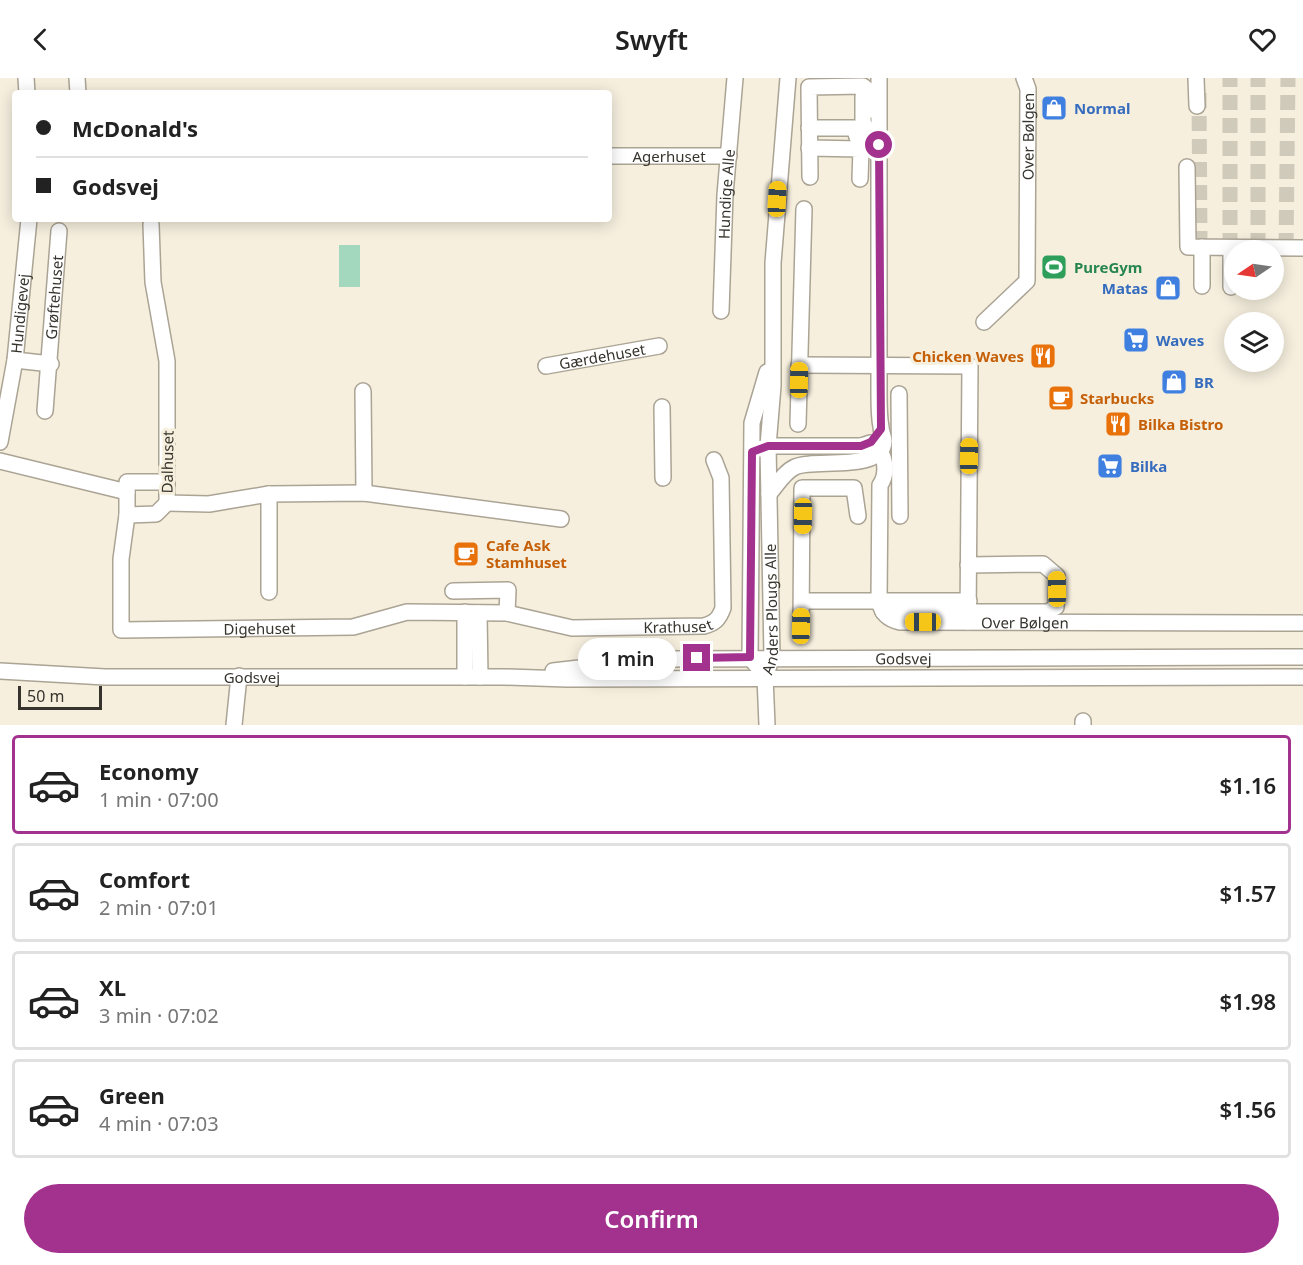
<!DOCTYPE html>
<meta charset="utf-8">
<style>
:root{--surface:#fff;--page:#f6f6f6;--text:#222;--muted:#767676;--line:#e0e0e0;--accent:#a3328f}
body{margin:0;font-family:"Noto Sans",sans-serif;background:var(--page);color:var(--text);height:100vh;display:flex;flex-direction:column;font-size:22px;white-space:nowrap}
*{box-sizing:border-box;margin:0}
p{font-size:20px;color:var(--muted)}
.icon{flex:none;width:33px;height:33px;fill:none;stroke:currentColor;stroke-width:2;stroke-linecap:round;stroke-linejoin:round}
.map{position:relative;height:647px;overflow:hidden}
.details{display:flex;flex-direction:column;background:var(--surface);flex:1}
.details>*{flex:none}
.top-card{position:absolute;left:12px;top:12px;width:600px;height:132px;border-radius:6px;box-shadow:0 3px 15px #0003;display:grid;align-content:center;height:132px;padding:0 24px;background:var(--surface)}
.needle{width:39px;rotate:257deg}
.fabs{position:absolute;left:1224px;top:162px;display:grid;gap:12px}
.fabs a{display:grid;place-items:center;width:60px;height:60px;border-radius:50%;background:var(--surface);box-shadow:0 3px 15px #0003;font-size:30px}
.scale{position:absolute;left:18px;bottom:15px;width:84px;box-sizing:border-box;padding-left:6px;border:3px solid #36342d;border-top:0;font-size:16px;line-height:21px;white-space:nowrap;color:#36342d;-webkit-text-stroke:4px #f6efde;paint-order:stroke}
.end{position:absolute;width:27px;height:27px;margin:-14px;border:8px solid #a3328f;background:#fff;box-shadow:0 0 0 3px #fff}
.from{border-radius:50%}
.bubble{position:absolute;height:42px;border-radius:21px;background:var(--surface);box-shadow:0 3px 15px #0003;font-size:20px;font-weight:600;line-height:42px;text-align:center}
.car{position:absolute;width:18px;height:36px;margin:-18px -9px;border-radius:8px;box-shadow:0 0 4px 2px #0007;background:linear-gradient(#f5c518 24%,#345 0 40%,#f5c518 0 76%,#345 0 86%,#f5c518 0)}
.top-card b{display:flex;align-items:center;gap:21px;height:57px;font-size:22px}
.top-card b+b{border-top:2px solid var(--line)}
.top-card i{width:15px;height:15px;background:var(--text)}
ul{padding:10px 0 0;list-style:none}
li{display:flex;align-items:center;gap:18px;height:99px;margin:0 12px 9px;padding:0 12px;border:3px solid var(--line);border-radius:6px}
li div{flex:1}
li b{display:block;font-size:22px}
li em{font-style:normal;font-weight:600}
li.current{border-color:var(--accent)}
li>.icon{width:54px;height:54px;stroke-width:1.5}
.button{display:flex;gap:12px;margin-top:auto;padding:12px 24px}
.button a{flex:1;height:69px;border-radius:36px;background:var(--accent);color:#fff;font-size:24px;font-weight:600;line-height:69px;text-align:center}
header{display:flex;justify-content:space-between;align-items:center;height:78px;padding:0 24px;background:var(--surface);font-size:27px;font-weight:600}
.map>svg:first-child{display:block}
</style>
<header><svg class="icon" aria-label="back" viewBox="0 0 24 24"><path d="M15 5l-7 7 7 7"/></svg>Swyft<svg class="icon" aria-label="heart" viewBox="0 0 24 24"><path d="M12 20l-8-8c-3-5 5-10 8-4 3-6 11-1 8 4z"/></svg></header>
<div class="map">
<svg width="1303" height="647" viewBox="0 0 1303 647">
<rect width="100%" height="100%" fill="#f6efde"/>
<!-- green -->
<rect fill="#a4d8be" x="339" y="167" width="21" height="42"/>
<g fill="none" stroke-linecap="round" stroke-linejoin="round">
<!-- minor-tunnel -->
<g stroke="#d0cabb" stroke-width="15" stroke-dasharray="15 8" stroke-linecap="butt">
<path d="M 1199,15 L 1200,161"/>
<path d="M 1230,170 L 1230,0"/>
<path d="M 1258,170 L 1258,0"/>
<path d="M 1286,170 L 1288,0"/>
</g>
<defs>
<g id="minor">
<path d="M 26,0 L 27,15"/>
<path d="M 77,0 L 78,15"/>
<path d="M 1196,0 L 1197,28"/>
<path d="M 863,18 L 863,45 L 871,57"/>
<path d="M 809,50 L 854,50 L 861,71"/>
<path d="M 809,70 L 861,71 L 860,101"/>
<path id="s1" d="M 609,78 L 729,78"/>
<path d="M 1187,89 L 1188,169 L 1303,170"/>
<path d="M 810,99 L 809,9 L 863,8 L 869,13 L 871,32"/>
<path d="M 151,146 L 153,204 L 167,283 L 167,425 L 209,426 L 269,416 L 364,415 L 561,441"/>
<path d="M 1202,169 L 1202,208"/>
<path d="M 1231,170 L 1231,209"/>
<path id="s2" d="M 721,233 L 725,117 L 735,0"/>
<path id="s3" d="M 984,244 L 1027,203 L 1028,11 L 1024,0"/>
<path d="M 15,282 L 51,286"/>
<path d="M 799,287 L 970,288 L 968,544"/>
<path id="s4" d="M 546,288 L 659,268"/>
<path d="M 363,313 L 364,415"/>
<path d="M 899,316 L 900,438"/>
<path d="M 662,329 L 663,400"/>
<path id="s5" d="M 45,333 L 59,153"/>
<path d="M 798,346 L 804,131"/>
<path id="s6" d="M 0,364 L 15,282 L 29,141"/>
<path id="s7" d="M 861,368 L 880,373 C 886,382 887,398 880,407 L 879,523 C 882,536 888,541 900,544 L 1301,545"/>
<path d="M 760,371 L 768,368 L 861,368 L 870,365"/>
<path d="M 0,383 L 127,414"/>
<path d="M 166,404 L 127,404 L 127,437 L 156,436 L 167,425"/>
<path d="M 269,416 L 269,514"/>
<path d="M 769,416 C 777,407 784,394 795,389 C 814,380 883,395 884,363 C 884,359 881,354 881,349 C 879,339 879,327 879,316 L 879,0"/>
<path id="s8" d="M 127,437 L 121,481 L 121,552 L 353,549 L 407,534 L 507,535 L 572,550 L 704,548 C 715,545 719,541 723,530 L 721,400 L 714,382"/>
<path d="M 453,513 L 508,512 L 507,535"/>
<path d="M 802,523 L 969,523"/>
<path d="M 883,534 L 1048,534 L 1056,529 L 1057,498 L 1043,486 L 968,487"/>
<path d="M 479,535 L 480,599"/>
<path d="M 801,548 L 802,410 L 854,410 L 858,438"/>
<path d="M 756,587 L 750,579 L 752,345 L 767,294"/>
<path id="s9" d="M 0,593 L 105,599 L 505,599 L 567,601 L 1303,599"/>
<path id="s10" d="M 553,593 L 658,581 L 1303,579"/>
<path d="M 465,599 L 465,534"/>
<path d="M 234,647 L 239,598"/>
<path id="s11" d="M 767,647 L 765,599 L 772,579 L 768,368 L 773,308 L 773,185 L 788,0"/>
<path d="M 1083,647 L 1083,643"/>
</g>
</defs>
<!-- minor casing -->
<use href="#minor" stroke="#aba495" stroke-width="18"/>
<!-- minor -->
<use href="#minor" stroke="#fff" stroke-width="15"/>
</g>
<g fill="none" stroke-linecap="round" stroke-linejoin="round">
<!-- route -->
<path stroke="#a3328f" stroke-width="8" d="M 697,580 L 750,579 L 752,374 L 768,368 L 861,368 L 871,364 L 881,351 L 879,67"/>
</g>
<!-- icons -->
<defs>
<symbol id="shop-square" viewBox="-11 -11 22 22"><rect x="-9" y="-9" width="18" height="18" rx="4" fill="#3f7fe0" stroke="#f6efde"/><path d="M-5-2.5h2.3a2.7 3.5 0 0 1 5.4 0H5L5.5 6h-11ZM-1.5-2.5h3a1.5 2.3 0 0 0-3 0Z" fill="#fff"/></symbol>
<symbol id="stadium-square" viewBox="-11 -11 22 22"><rect x="-9" y="-9" width="18" height="18" rx="4" fill="#2e9e5b" stroke="#f6efde"/><path d="M0-5a6.5 5 0 1 0 0 10a6.5 5 0 1 0 0-10ZM-3.5-1.8h7v3.6h-7Z" fill="#fff"/></symbol>
<symbol id="supermarket-square" viewBox="-11 -11 22 22"><rect x="-9" y="-9" width="18" height="18" rx="4" fill="#3f7fe0" stroke="#f6efde"/><path d="M-6-5.5h2.5l.6 2H6L4.5 2H-2.5L-4.4-4H-6ZM-1.5 3.2a1.3 1.3 0 1 0 .1 0ZM3 3.2a1.3 1.3 0 1 0 .1 0Z" fill="#fff"/></symbol>
<symbol id="restaurant-square" viewBox="-11 -11 22 22"><rect x="-9" y="-9" width="18" height="18" rx="4" fill="#e8710a" stroke="#f6efde"/><path d="M-5-6h1v4h1v-4h1v4h1v-4h1v5L-1.5 .5V6h-2V.5L-5-1ZM5-6V6H3V1.5H1.5Q1.5-4 5-6Z" fill="#fff"/></symbol>
<symbol id="cafe-square" viewBox="-11 -11 22 22"><rect x="-9" y="-9" width="18" height="18" rx="4" fill="#e8710a" stroke="#f6efde"/><path d="M-5.5-4.5H6V0H3Q3 3.5 0 3.5H-2.5Q-5.5 3.5-5.5 0ZM3-3.2v2h1.7v-2ZM-6 4.5H4V6H-6Z" fill="#fff"/></symbol>
</defs>
<g fill-rule="evenodd">
<use href="#shop-square" x="1039" y="15" width="30" height="30"/>
<use href="#stadium-square" x="1039" y="174" width="30" height="30"/>
<use href="#shop-square" x="1153" y="195" width="30" height="30"/>
<use href="#supermarket-square" x="1121" y="247" width="30" height="30"/>
<use href="#restaurant-square" x="1028" y="263" width="30" height="30"/>
<use href="#shop-square" x="1159" y="289" width="30" height="30"/>
<use href="#cafe-square" x="1046" y="305" width="30" height="30"/>
<use href="#restaurant-square" x="1103" y="331" width="30" height="30"/>
<use href="#supermarket-square" x="1095" y="373" width="30" height="30"/>
<use href="#cafe-square" x="451" y="461" width="30" height="30"/>
</g>
<g text-anchor="middle" dominant-baseline="central" stroke-width="6" stroke-linejoin="round" paint-order="stroke">
<!-- shop labels -->
<g font-size="15" font-weight="bold" fill="#366cbe" stroke="#f6efde" text-anchor="start">
<text x="1074" y="30">Normal</text>
<text x="1148" y="210" text-anchor="end">Matas</text>
<text x="1156" y="262">Waves</text>
<text x="1194" y="304">BR</text>
<text x="1130" y="388">Bilka</text>
</g>
<!-- street labels -->
<g font-size="15" fill="#36342d" stroke="#f6efde">
<text stroke="none"><textPath href="#s3" startOffset="204">Over Bølgen</textPath></text>
<text stroke="none"><textPath href="#s1" startOffset="60">Agerhuset</textPath></text>
<text stroke="none"><textPath href="#s2" startOffset="117">Hundige Alle</textPath></text>
<text stroke="none"><textPath href="#s5" startOffset="114">Grøftehuset</textPath></text>
<text stroke="none"><textPath href="#s6" startOffset="130">Hundigevej</textPath></text>
<text stroke="none"><textPath href="#s4" startOffset="57">Gærdehuset</textPath></text>
<text transform="translate(167 384) rotate(-89)">Dalhuset</text>
<text stroke="none"><textPath href="#s11" startOffset="117">Anders Plougs Alle</textPath></text>
<text stroke="none"><textPath href="#s8" startOffset="676">Krathuset</textPath></text>
<text stroke="none"><textPath href="#s7" startOffset="328">Over Bølgen</textPath></text>
<text stroke="none"><textPath href="#s8" startOffset="254">Digehuset</textPath></text>
<text stroke="none"><textPath href="#s10" startOffset="351">Godsvej</textPath></text>
<text stroke="none"><textPath href="#s9" startOffset="252">Godsvej</textPath></text>
</g>
<!-- leisure labels -->
<g font-size="15" font-weight="bold" fill="#27864d" stroke="#f6efde" text-anchor="start">
<text x="1074" y="189">PureGym</text>
</g>
<!-- food labels -->
<g font-size="15" font-weight="bold" fill="#c56008" stroke="#f6efde" text-anchor="start">
<text x="1024" y="278" text-anchor="end">Chicken Waves</text>
<text x="1080" y="320">Starbucks</text>
<text x="1138" y="346">Bilka Bistro</text>
<text x="486" y="467">Cafe Ask<tspan x="486" dy="17">Stamhuset</tspan></text>
</g>
</g>
</svg>
<div class="fabs">
<a><svg class="needle" viewBox="-14 -14 28 28"><path d="M0-13l5 13h-10z" fill="#e53935"/><path d="M0 13l5-13h-10z" fill="#767676"/></svg></a>
<a><svg class="icon" aria-label="layers" viewBox="0 0 24 24"><path d="M12 4l9 5-9 5-9-5zM3 14l9 5 9-5"/></svg></a>
</div>
<div class="scale">50 m</div>
<i class="end from" style="left:879px;top:67px"></i>
<i class="end" style="left:697px;top:580px"></i>
<div class="bubble" style="left:578px;top:560px;width:99px">1 min</div>
<i class="car" style="left:777px;top:121px;rotate:3deg"></i>
<i class="car" style="left:799px;top:302px;rotate:1deg"></i>
<i class="car" style="left:969px;top:378px;rotate:1deg"></i>
<i class="car" style="left:803px;top:438px;rotate:181deg"></i>
<i class="car" style="left:1057px;top:511px;rotate:359deg"></i>
<i class="car" style="left:923px;top:544px;rotate:270deg"></i>
<i class="car" style="left:801px;top:548px;rotate:1deg"></i>
<div class="top-card">
<b><i class="from"></i>McDonald's</b>
<b><i></i>Godsvej</b>
</div>
</div>
<section class="details">
<ul>
<li class="current"><svg class="icon" aria-label="car" viewBox="0 0 24 24"><path d="M5 17H2v-5l4-1 3-4h7l3 4 3 1v5h-3M9 17h6M6 11h13"/><circle cx="7" cy="17" r="2"/><circle cx="17" cy="17" r="2"/></svg><div><b>Economy</b><p>1 min · 07:00</p></div><em>$1.16</em></li>
<li><svg class="icon" aria-label="car" viewBox="0 0 24 24"><path d="M5 17H2v-5l4-1 3-4h7l3 4 3 1v5h-3M9 17h6M6 11h13"/><circle cx="7" cy="17" r="2"/><circle cx="17" cy="17" r="2"/></svg><div><b>Comfort</b><p>2 min · 07:01</p></div><em>$1.57</em></li>
<li><svg class="icon" aria-label="car" viewBox="0 0 24 24"><path d="M5 17H2v-5l4-1 3-4h7l3 4 3 1v5h-3M9 17h6M6 11h13"/><circle cx="7" cy="17" r="2"/><circle cx="17" cy="17" r="2"/></svg><div><b>XL</b><p>3 min · 07:02</p></div><em>$1.98</em></li>
<li><svg class="icon" aria-label="car" viewBox="0 0 24 24"><path d="M5 17H2v-5l4-1 3-4h7l3 4 3 1v5h-3M9 17h6M6 11h13"/><circle cx="7" cy="17" r="2"/><circle cx="17" cy="17" r="2"/></svg><div><b>Green</b><p>4 min · 07:03</p></div><em>$1.56</em></li>
</ul>
<div class="button"><a>Confirm</a></div>
</section>
